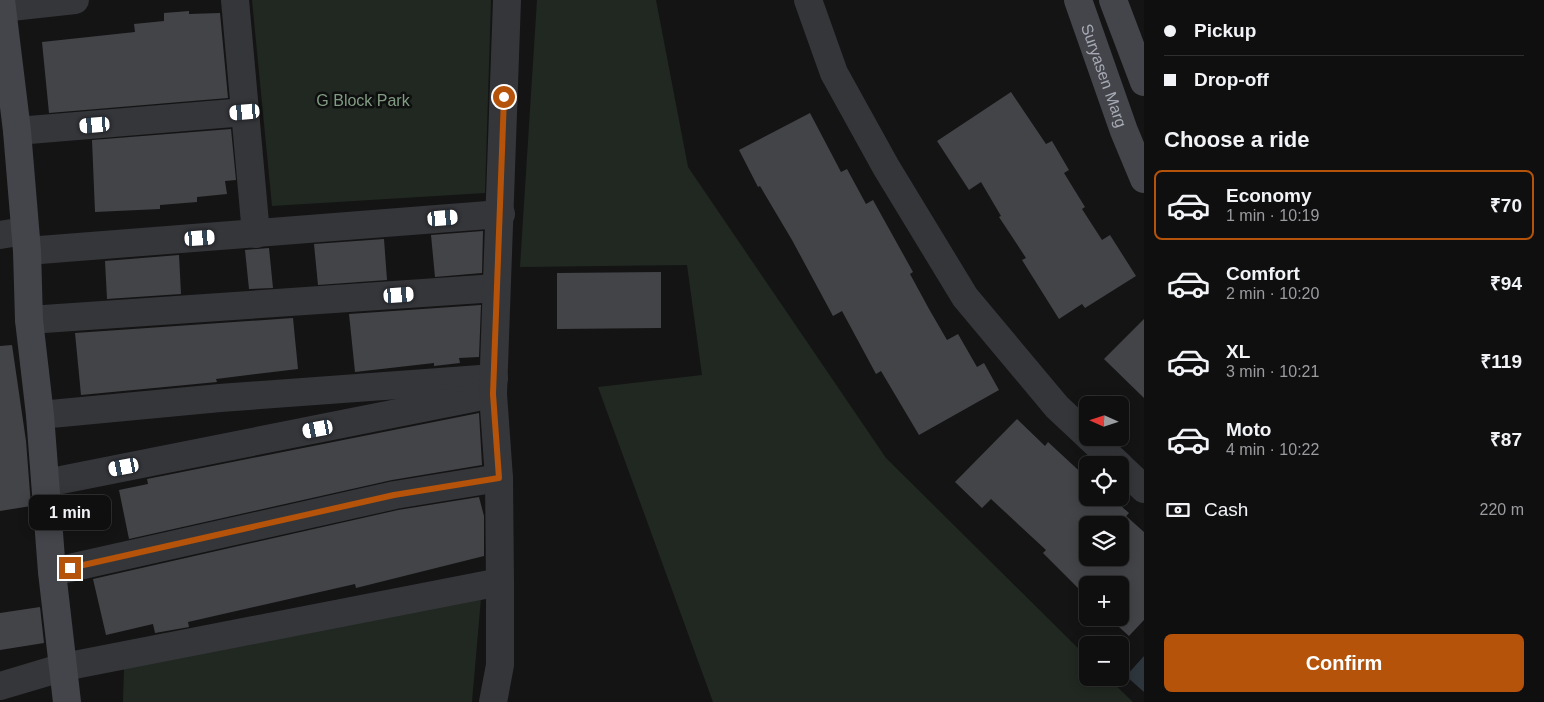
<!DOCTYPE html>
<meta charset="utf-8">
<style>
:root{--surface:#0f0f10;--page:#181819;--text:#f1f3f6;--muted:#9b9c9f;--line:#2f2f30;--accent:#b45309}
body{margin:0;font-family:Helvetica,sans-serif;background:var(--page);color:var(--text);height:100vh;display:flex;flex-direction:column;font-size:19px;white-space:nowrap}
*{box-sizing:border-box;margin:0}
p{font-size:16px;color:var(--muted)}
.icon{flex:none;width:28px;height:28px;fill:none;stroke:currentColor;stroke-width:2;stroke-linecap:round;stroke-linejoin:round}
.map{position:relative;flex:1;overflow:hidden}
.drawer{display:flex;flex-direction:column;background:var(--surface);width:400px}
.drawer>*{flex:none}
.top-card{display:grid;align-content:center;height:110px;padding:0 20px;background:var(--surface)}
.needle{width:32px;rotate:273deg}
.tools{position:absolute;left:1079px;top:396px;display:grid;gap:10px}
.tools a{display:grid;place-items:center;width:50px;height:50px;border-radius:8px;background:var(--surface);box-shadow:0 2px 12px #0003,0 0 0 1px var(--line);font-size:25px}
.end{position:absolute;width:22px;height:22px;margin:-11px;border:6px solid #b45309;background:#fff;box-shadow:0 0 0 2px #fff}
.from{border-radius:50%}
.bubble{position:absolute;height:35px;border-radius:8px;background:var(--surface);box-shadow:0 2px 12px #0003,0 0 0 1px var(--line);font-size:16px;font-weight:600;line-height:35px;text-align:center}
.car{position:absolute;width:15px;height:30px;margin:-15px -8px;border-radius:6px;box-shadow:0 0 4px 1px #0007;background:linear-gradient(#fff 24%,#345 0 40%,#fff 0 76%,#345 0 86%,#fff 0)}
.top-card b{display:flex;align-items:center;gap:18px;height:48px;font-size:19px}
.top-card b+b{border-top:1px solid var(--line)}
.top-card i{width:12px;height:12px;background:var(--text)}
ul{padding:0;list-style:none}
li{display:flex;align-items:center;gap:15px;height:70px;margin:0 10px 8px;padding:0 10px;border:2px solid transparent;border-radius:8px}
li div{flex:1}
li b{display:block;font-size:19px}
li em{font-style:normal;font-weight:600}
li.selected{border-color:var(--accent)}
li>.icon{width:45px;height:45px;stroke-width:1.5}
h2{padding:0 20px;font-size:22px;line-height:60px}
.pay{display:flex;align-items:center;gap:12px;height:55px;padding:0 20px;font-size:19px}
.pay p{margin-inline-start:auto}
.action{display:flex;gap:10px;margin-top:auto;padding:10px 20px}
.action a{flex:1;height:58px;border-radius:8px;background:var(--accent);color:#fff;font-size:20px;font-weight:600;line-height:58px;text-align:center}
main{display:flex;flex:1;min-height:0}
.map>svg:first-child{display:block}
</style>
<main>
<div class="map">
<svg width="1144" height="702" viewBox="0 0 1144 702">
<rect width="100%" height="100%" fill="#141415"/>
<!-- green -->
<g fill="#202821">
<path d="M 252,0 L 491,0 L 485,193 L 272,206 Z"/>
<path d="M 537,0 L 656,0 L 688,167 L 886,458 L 1087,657 L 1088,678 L 1108,678 L 1133,702 L 713,702 L 598,387 L 702,375 L 687,265 L 520,267 Z"/>
<path d="M 481,598 L 472,702 L 123,702 L 124,669 Z"/>
</g>
<!-- water -->
<path fill="#2e363d" d="M 1144,656 L 1144,692 L 1126,676 Z"/>
<!-- building -->
<g fill="#434448" fill-rule="evenodd">
<path d="M 189,11 L 189,14 L 220,13 L 228,98 L 49,113 L 42,42 L 135,32 L 134,24 L 164,21 L 164,13 Z"/>
<path d="M 1011,92 L 1046,144 L 1052,141 L 1069,170 L 1064,173 L 1085,207 L 1082,209 L 1102,240 L 1110,235 L 1136,276 L 1085,308 L 1082,304 L 1059,319 L 1022,260 L 1026,258 L 999,217 L 1001,216 L 981,182 L 969,190 L 937,141 Z"/>
<path d="M 810,113 L 841,172 L 847,169 L 866,204 L 873,200 L 913,272 L 910,274 L 929,309 L 947,340 L 958,334 L 977,367 L 984,363 L 999,390 L 919,435 L 881,371 L 876,374 L 842,311 L 833,316 L 792,240 L 760,186 L 758,187 L 739,150 Z"/>
<path d="M 231,129 L 236,180 L 225,181 L 227,194 L 197,197 L 197,202 L 160,205 L 160,209 L 95,212 L 92,140 Z"/>
<path d="M 483,231 L 482,273 L 435,277 L 431,235 Z"/>
<path d="M 384,239 L 387,280 L 318,285 L 314,244 Z"/>
<path d="M 269,248 L 273,288 L 249,289 L 245,250 Z"/>
<path d="M 179,255 L 181,294 L 107,299 L 105,261 Z"/>
<path d="M 661,272 L 661,328 L 557,329 L 557,273 Z"/>
<path d="M 481,305 L 479,357 L 459,358 L 460,363 L 434,366 L 434,363 L 355,372 L 349,314 Z"/>
<path d="M 293,318 L 298,369 L 216,379 L 217,382 L 81,395 L 75,333 Z"/>
<path d="M 1144,319 L 1144,398 L 1104,359 Z"/>
<path d="M 12,345 L 26,441 L 31,506 L 0,511 L 0,346 Z"/>
<path d="M 479,413 L 482,465 L 392,480 L 129,539 L 119,490 L 148,484 L 147,479 Z"/>
<path d="M 1017,419 L 1045,446 L 1048,442 L 1088,479 L 1088,498 L 1112,498 L 1129,513 L 1126,516 L 1144,532 L 1144,620 L 1129,636 L 1109,618 L 1120,618 L 1120,585 L 1088,585 L 1088,598 L 1043,553 L 1046,550 L 991,499 L 982,508 L 955,482 ZM 1088,525 L 1120,525 L 1120,558 L 1088,558 Z"/>
<path d="M 479,497 L 484,516 L 484,556 L 356,588 L 355,584 L 188,622 L 189,627 L 155,633 L 153,624 L 106,635 L 93,579 L 398,510 Z"/>
<path d="M 40,607 L 44,643 L 0,650 L 0,613 Z"/>
</g>
<g fill="none" stroke-linecap="round" stroke-linejoin="round">
<!-- street -->
<g stroke="#35363a" stroke-width="28">
<path d="M 235,0 L 256,234"/>
<path d="M 808,0 L 834,73 L 886,167 L 965,297 L 1057,407 L 1088,436"/>
<path d="M 2,8 L 75,0"/>
<path d="M 17,131 L 245,112"/>
<path d="M 0,235 L 25,231"/>
<path d="M 27,251 L 501,214"/>
<path d="M 29,320 L 496,288"/>
<path d="M 40,415 L 220,398 L 494,378"/>
<path d="M 1090,438 L 1119,465"/>
<path d="M 1120,466 L 1144,489"/>
<path d="M 46,483 L 493,394"/>
<path d="M 52,572 L 395,495 L 499,478"/>
<path d="M 0,686 L 64,667 L 500,582"/>
<path d="M 493,702 L 500,665 L 500,582 L 499,478 L 493,394 L 507,0"/>
</g>
<!-- secondary -->
<g stroke="#43454a" stroke-width="28">
<path d="M 1,0 L 17,131 L 27,251 L 29,320 L 40,415 L 52,572 L 67,702"/>
<path id="s1" d="M 1078,0 L 1124,131 L 1144,179"/>
<path d="M 1113,0 L 1144,82"/>
</g>
</g>
<g fill="none" stroke-linecap="round" stroke-linejoin="round">
<!-- route -->
<path stroke="#b45309" stroke-width="6" d="M 70,568 L 394,495 L 499,478 L 493,394 L 504,97"/>
</g>
<g text-anchor="middle" dominant-baseline="central" stroke-width="5" stroke-linejoin="round" paint-order="stroke">
<!-- street labels -->
<g font-size="16" fill="#a7aab4" stroke="#0f0f10">
<text stroke="none"><textPath href="#s1" startOffset="80">Suryasen Marg</textPath></text>
</g>
<!-- park labels -->
<g font-size="16" fill="#809d83" stroke="#0f0f10">
<text x="363" y="100">G Block Park</text>
</g>
</g>
</svg>
<div class="tools">
<a><svg class="needle" viewBox="-14 -14 28 28"><path d="M0-13l5 13h-10z" fill="#e53935"/><path d="M0 13l5-13h-10z" fill="#9b9c9f"/></svg></a>
<a><svg class="icon" aria-label="locate" viewBox="0 0 24 24"><circle cx="12" cy="12" r="6"/><path d="M12 2v4M12 18v4M2 12h4M18 12h4"/></svg></a>
<a><svg class="icon" aria-label="layers" viewBox="0 0 24 24"><path d="M12 4l9 5-9 5-9-5zM3 14l9 5 9-5"/></svg></a>
<a>+</a>
<a>−</a>
</div>
<i class="end from" style="left:504px;top:97px"></i>
<i class="end" style="left:70px;top:568px"></i>
<div class="bubble" style="left:29px;top:495px;width:82px">1 min</div>
<i class="car" style="left:245px;top:112px;rotate:265deg"></i>
<i class="car" style="left:95px;top:125px;rotate:265deg"></i>
<i class="car" style="left:443px;top:218px;rotate:85deg"></i>
<i class="car" style="left:200px;top:238px;rotate:86deg"></i>
<i class="car" style="left:399px;top:295px;rotate:86deg"></i>
<i class="car" style="left:318px;top:429px;rotate:259deg"></i>
<i class="car" style="left:124px;top:467px;rotate:259deg"></i>
</div>
<section class="drawer">
<div class="top-card">
<b><i class="from"></i>Pickup</b>
<b><i></i>Drop-off</b>
</div>
<h2>Choose a ride</h2>
<ul>
<li class="selected"><svg class="icon" aria-label="car" viewBox="0 0 24 24"><path d="M5 17H2v-5l4-1 3-4h7l3 4 3 1v5h-3M9 17h6M6 11h13"/><circle cx="7" cy="17" r="2"/><circle cx="17" cy="17" r="2"/></svg><div><b>Economy</b><p>1 min · 10:19</p></div><em>₹70</em></li>
<li><svg class="icon" aria-label="car" viewBox="0 0 24 24"><path d="M5 17H2v-5l4-1 3-4h7l3 4 3 1v5h-3M9 17h6M6 11h13"/><circle cx="7" cy="17" r="2"/><circle cx="17" cy="17" r="2"/></svg><div><b>Comfort</b><p>2 min · 10:20</p></div><em>₹94</em></li>
<li><svg class="icon" aria-label="car" viewBox="0 0 24 24"><path d="M5 17H2v-5l4-1 3-4h7l3 4 3 1v5h-3M9 17h6M6 11h13"/><circle cx="7" cy="17" r="2"/><circle cx="17" cy="17" r="2"/></svg><div><b>XL</b><p>3 min · 10:21</p></div><em>₹119</em></li>
<li><svg class="icon" aria-label="car" viewBox="0 0 24 24"><path d="M5 17H2v-5l4-1 3-4h7l3 4 3 1v5h-3M9 17h6M6 11h13"/><circle cx="7" cy="17" r="2"/><circle cx="17" cy="17" r="2"/></svg><div><b>Moto</b><p>4 min · 10:22</p></div><em>₹87</em></li>
</ul>
<div class="pay"><svg class="icon" aria-label="cash" viewBox="0 0 24 24"><path d="M3 7h18v10H3z"/><circle cx="12" cy="12" r="2"/></svg>Cash<p>220 m</p></div>
<div class="action"><a>Confirm</a></div>
</section>
</main>
